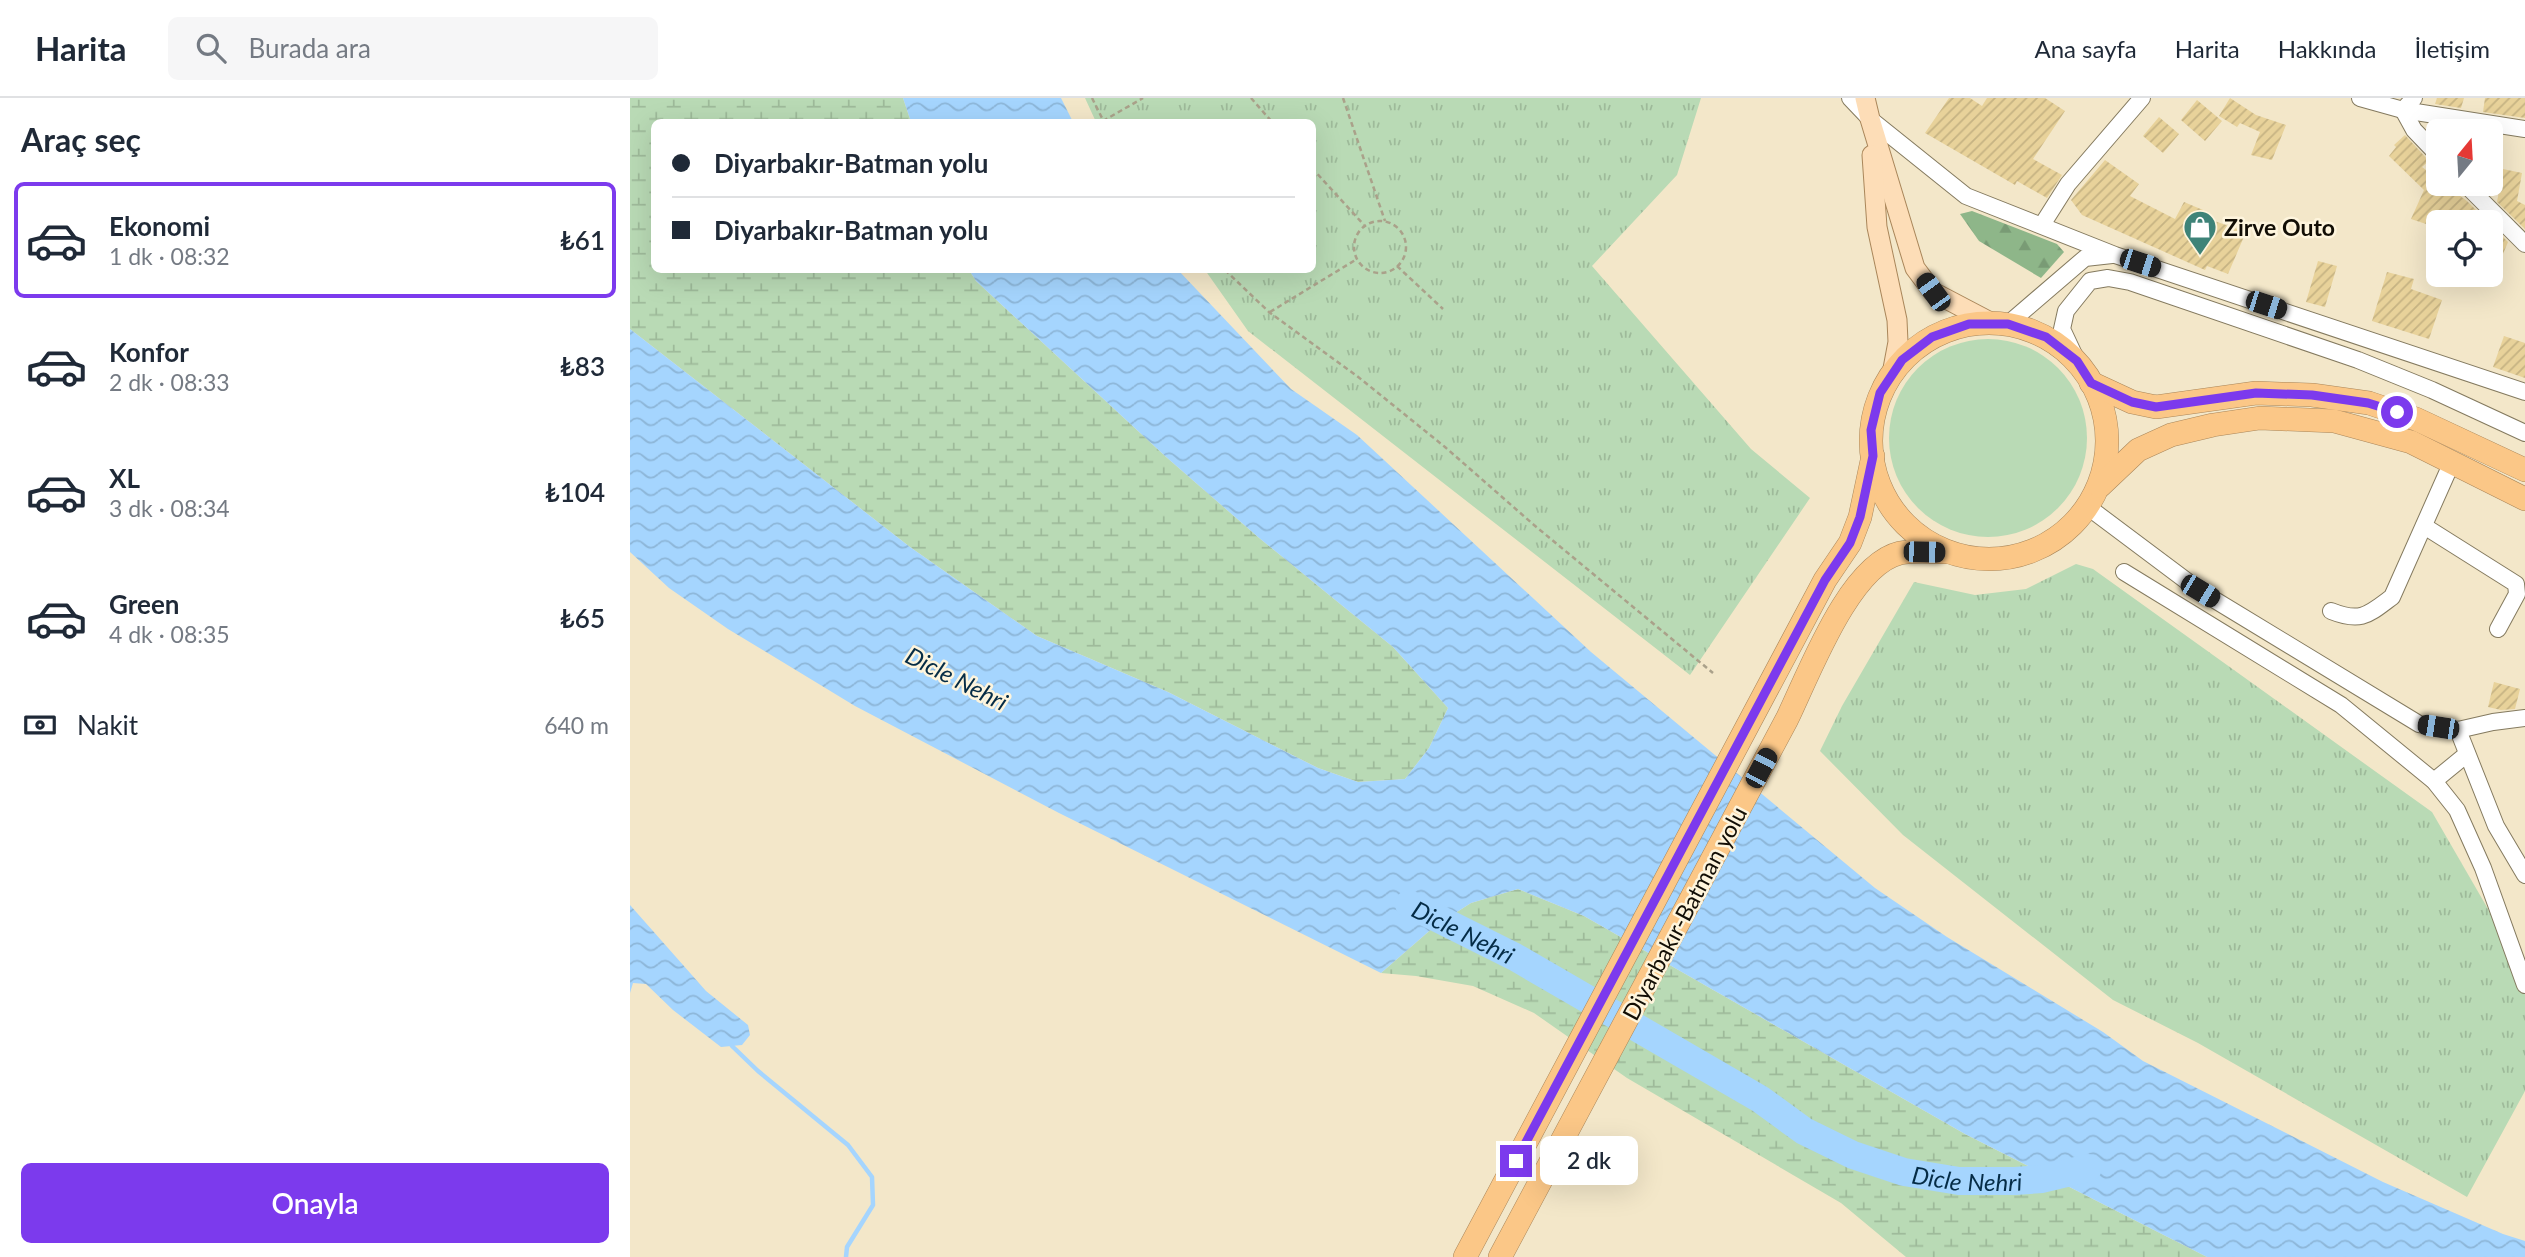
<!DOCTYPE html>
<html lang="tr">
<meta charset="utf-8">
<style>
:root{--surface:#fff;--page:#f6f6f7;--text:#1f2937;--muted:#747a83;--line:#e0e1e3;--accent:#7c3aed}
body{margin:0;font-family:Lato,sans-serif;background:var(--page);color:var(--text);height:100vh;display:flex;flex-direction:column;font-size:26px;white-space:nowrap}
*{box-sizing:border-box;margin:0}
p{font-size:23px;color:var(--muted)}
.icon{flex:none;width:38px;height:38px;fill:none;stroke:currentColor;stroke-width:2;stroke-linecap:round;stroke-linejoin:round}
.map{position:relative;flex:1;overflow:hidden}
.panel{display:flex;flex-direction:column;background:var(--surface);width:630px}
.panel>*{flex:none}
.banner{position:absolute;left:21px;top:21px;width:665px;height:154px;border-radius:10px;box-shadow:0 7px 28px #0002;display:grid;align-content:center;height:154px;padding:0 21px;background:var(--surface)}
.needle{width:46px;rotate:18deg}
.tools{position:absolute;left:1796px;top:21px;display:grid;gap:14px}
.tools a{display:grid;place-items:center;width:77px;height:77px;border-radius:10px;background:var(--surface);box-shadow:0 7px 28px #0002;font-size:35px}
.end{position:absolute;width:32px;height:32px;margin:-16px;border:9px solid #7c3aed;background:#fff;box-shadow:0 0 0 4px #fff}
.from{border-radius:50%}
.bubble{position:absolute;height:49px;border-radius:10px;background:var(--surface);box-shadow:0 7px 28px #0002;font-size:23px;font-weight:600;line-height:49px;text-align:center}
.car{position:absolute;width:21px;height:42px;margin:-21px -10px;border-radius:9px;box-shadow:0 0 5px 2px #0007;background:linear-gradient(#222 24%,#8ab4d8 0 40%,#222 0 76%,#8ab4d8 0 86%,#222 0)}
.banner b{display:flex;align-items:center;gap:24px;height:66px;font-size:26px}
.banner b+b{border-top:2px solid var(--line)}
.banner i{width:18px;height:18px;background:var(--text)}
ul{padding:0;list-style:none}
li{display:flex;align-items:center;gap:21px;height:116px;margin:0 14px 10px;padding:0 7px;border:4px solid transparent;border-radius:10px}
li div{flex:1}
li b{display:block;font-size:26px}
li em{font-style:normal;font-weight:600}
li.selected{border-color:var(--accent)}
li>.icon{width:63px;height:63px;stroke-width:1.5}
h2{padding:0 21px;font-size:32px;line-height:84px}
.pay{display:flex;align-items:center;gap:18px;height:77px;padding:0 21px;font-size:26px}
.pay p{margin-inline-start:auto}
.button{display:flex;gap:14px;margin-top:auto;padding:14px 21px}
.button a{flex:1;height:80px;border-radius:10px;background:var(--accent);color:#fff;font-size:28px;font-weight:600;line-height:80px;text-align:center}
header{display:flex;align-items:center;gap:42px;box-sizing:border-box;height:98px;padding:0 35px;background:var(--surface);border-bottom:2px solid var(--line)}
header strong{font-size:33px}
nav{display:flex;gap:38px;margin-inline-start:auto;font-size:24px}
.search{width:490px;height:63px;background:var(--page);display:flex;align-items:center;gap:18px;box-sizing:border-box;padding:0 24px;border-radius:10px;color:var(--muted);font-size:26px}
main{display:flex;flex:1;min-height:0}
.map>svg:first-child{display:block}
</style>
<header>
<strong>Harita</strong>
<div class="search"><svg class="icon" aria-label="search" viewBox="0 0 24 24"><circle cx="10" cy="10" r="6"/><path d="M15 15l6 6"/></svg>Burada ara</div>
<nav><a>Ana sayfa</a><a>Harita</a><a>Hakkında</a><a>İletişim</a></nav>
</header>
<main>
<section class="panel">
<h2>Araç seç</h2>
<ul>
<li class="selected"><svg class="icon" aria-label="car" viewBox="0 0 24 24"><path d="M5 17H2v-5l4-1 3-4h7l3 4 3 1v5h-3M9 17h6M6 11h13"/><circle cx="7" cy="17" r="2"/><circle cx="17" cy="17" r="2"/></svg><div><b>Ekonomi</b><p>1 dk · 08:32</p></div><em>₺61</em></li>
<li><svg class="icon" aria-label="car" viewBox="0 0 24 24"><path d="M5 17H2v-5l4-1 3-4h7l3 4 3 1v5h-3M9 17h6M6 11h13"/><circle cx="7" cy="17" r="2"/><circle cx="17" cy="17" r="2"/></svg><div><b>Konfor</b><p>2 dk · 08:33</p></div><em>₺83</em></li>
<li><svg class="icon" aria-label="car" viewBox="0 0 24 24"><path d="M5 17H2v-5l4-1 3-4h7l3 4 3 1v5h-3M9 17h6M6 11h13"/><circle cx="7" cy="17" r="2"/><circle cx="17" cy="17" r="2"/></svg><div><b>XL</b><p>3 dk · 08:34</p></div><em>₺104</em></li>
<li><svg class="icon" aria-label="car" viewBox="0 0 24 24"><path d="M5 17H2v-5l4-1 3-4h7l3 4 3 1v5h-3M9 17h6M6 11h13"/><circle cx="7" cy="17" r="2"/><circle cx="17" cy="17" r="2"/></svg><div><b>Green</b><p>4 dk · 08:35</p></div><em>₺65</em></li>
</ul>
<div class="pay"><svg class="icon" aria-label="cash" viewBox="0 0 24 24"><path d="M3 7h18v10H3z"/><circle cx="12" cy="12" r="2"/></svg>Nakit<p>640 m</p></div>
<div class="button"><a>Onayla</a></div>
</section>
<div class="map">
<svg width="1895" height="1159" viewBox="0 0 1895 1159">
<defs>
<pattern id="forest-firs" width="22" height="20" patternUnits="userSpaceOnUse" patternTransform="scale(1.75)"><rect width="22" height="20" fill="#8eb689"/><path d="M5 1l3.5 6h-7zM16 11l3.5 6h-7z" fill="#799b75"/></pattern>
<pattern id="wetland-marsh" width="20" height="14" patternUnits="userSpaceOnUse" patternTransform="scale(1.75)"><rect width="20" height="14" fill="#b9dab5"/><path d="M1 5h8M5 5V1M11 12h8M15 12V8" fill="none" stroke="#9eba9a"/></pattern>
<pattern id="park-tufts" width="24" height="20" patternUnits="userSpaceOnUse" patternTransform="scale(1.75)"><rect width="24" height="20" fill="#b9dab5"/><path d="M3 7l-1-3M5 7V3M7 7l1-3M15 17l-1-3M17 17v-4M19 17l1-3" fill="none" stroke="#9eba9a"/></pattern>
<pattern id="water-waves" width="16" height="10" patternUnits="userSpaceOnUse" patternTransform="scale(1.75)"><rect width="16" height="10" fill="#a5d5fe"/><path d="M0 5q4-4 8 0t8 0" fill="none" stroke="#8db6d8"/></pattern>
<pattern id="building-hatch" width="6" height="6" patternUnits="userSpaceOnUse" patternTransform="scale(1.75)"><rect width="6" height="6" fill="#e8d29a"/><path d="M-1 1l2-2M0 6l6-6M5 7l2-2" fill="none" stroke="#c6b383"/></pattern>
</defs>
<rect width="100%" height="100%" fill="#f3e7c9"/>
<!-- green -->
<circle fill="#b9dab5" cx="1358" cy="340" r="99"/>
<!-- forest -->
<path fill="url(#forest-firs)" d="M 1342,113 L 1427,146 L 1434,154 L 1411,180 L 1349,143 L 1330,116 Z"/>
<!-- wetland -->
<g fill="url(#wetland-marsh)">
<path d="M 0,0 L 273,0 L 281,24 L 24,24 L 24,172 L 339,172 L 346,183 L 535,358 L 628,439 L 763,549 L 818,610 L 799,650 L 775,681 L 728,684 L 688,670 L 538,594 L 407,538 L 280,449 L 0,231 Z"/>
<path d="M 888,791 L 954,818 L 1335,1036 L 1577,1159 L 1276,1159 L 1211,1105 L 997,980 L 904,915 L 843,888 L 786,878 L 751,875 L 805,828 L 841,805 Z"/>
</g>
<!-- park -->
<g fill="url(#park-tufts)">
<path d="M 455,0 L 1071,0 L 1047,77 L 962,168 L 1121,351 L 1180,400 L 1060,577 L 618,233 L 575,172 L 682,172 L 682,24 L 466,24 Z"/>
<path d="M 1446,466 L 1463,471 L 1802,714 L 1884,856 L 1895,896 L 1895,993 L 1837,1099 L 1568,945 L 1483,902 L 1273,737 L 1190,653 L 1212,608 L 1284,484 L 1345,497 L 1396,491 Z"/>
</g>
<!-- water -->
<g fill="url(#water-waves)">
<path d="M 273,0 L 431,0 L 443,24 L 281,24 Z"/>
<path d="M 339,172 L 548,172 L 661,291 L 727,337 L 961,554 L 1245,790 L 1317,839 L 1473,934 L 1513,963 L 1753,1084 L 1873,1136 L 1895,1143 L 1895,1159 L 1577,1159 L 1335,1036 L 954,818 L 888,791 L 841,805 L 805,828 L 751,875 L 429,715 L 225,608 L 98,531 L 39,490 L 0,454 L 0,231 L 280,449 L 407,538 L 538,594 L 688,670 L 728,684 L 775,681 L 799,650 L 818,610 L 763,549 L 628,439 L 535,358 L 346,183 Z"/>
<path d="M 0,807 L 76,893 L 118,927 L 120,937 L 112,947 L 91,949 L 43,912 L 16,886 L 3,885 L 0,895 Z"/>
</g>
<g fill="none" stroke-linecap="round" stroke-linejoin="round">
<!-- stream -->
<path stroke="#a5d5fe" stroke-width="4.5" d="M 102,948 L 128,973 L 218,1047 L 242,1079 L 243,1107 L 217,1149 L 216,1159"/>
<!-- river -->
<path stroke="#a5d5fe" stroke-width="28" id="s1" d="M 779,806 L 885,859 L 1130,1001 L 1174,1033 L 1223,1057 L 1274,1074 L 1329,1083 L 1385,1083 L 1412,1081 L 1458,1070"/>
</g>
<!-- building -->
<g fill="url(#building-hatch)">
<path d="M 1319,0 L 1340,0 L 1352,8 L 1357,0 L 1415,0 L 1435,13 L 1403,61 L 1432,77 L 1417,100 L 1387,83 L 1385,87 L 1295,35 Z"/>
<path d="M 1600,0 L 1626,17 L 1656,27 L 1642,62 L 1621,57 L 1630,34 L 1610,25 L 1607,29 L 1589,18 Z"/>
<path d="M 1807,0 L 1834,0 L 1831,10 L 1805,6 Z"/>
<path d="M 1855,0 L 1895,0 L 1895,20 L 1853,14 Z"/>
<path d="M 1567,2 L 1592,23 L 1575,43 L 1551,22 Z"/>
<path d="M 1529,19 L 1549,36 L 1533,55 L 1513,38 Z"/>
<path d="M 1775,37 L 1799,63 L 1792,69 L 1808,81 L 1808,86 L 1814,86 L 1837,103 L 1858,124 L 1808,124 L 1808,130 L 1781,121 L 1794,92 L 1759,58 L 1766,49 L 1764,47 Z"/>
<path d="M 1475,62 L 1509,86 L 1500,98 L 1545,121 L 1554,104 L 1573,112 L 1570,118 L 1616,134 L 1598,176 L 1577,168 L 1575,172 L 1452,117 L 1441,102 Z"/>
<path d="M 1873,71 L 1892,75 L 1887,103 L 1895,107 L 1895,131 L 1867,104 Z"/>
<path d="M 1860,126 L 1878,144 L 1860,187 Z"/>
<path d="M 1688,163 L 1707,168 L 1695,209 L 1676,204 Z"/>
<path d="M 1757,174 L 1784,181 L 1781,191 L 1812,202 L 1799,241 L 1742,223 Z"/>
<path d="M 1874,238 L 1895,245 L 1895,280 L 1863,269 Z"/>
<path d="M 1864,584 L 1890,591 L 1885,611 L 1871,612 L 1858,609 Z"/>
</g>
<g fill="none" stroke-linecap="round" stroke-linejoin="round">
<defs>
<g id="minor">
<path d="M 1220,0 L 1240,21 L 1336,98 L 1485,157 L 1895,294"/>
<path d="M 1730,0 L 1773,12 L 1895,31"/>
<path d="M 1784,0 L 1773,12 L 1784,32 L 1808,57"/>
<path d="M 1835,86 L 1895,146"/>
<path d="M 1412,127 L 1438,86 L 1512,0"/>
<path d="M 1378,226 L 1455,160 L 1482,157"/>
<path d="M 1447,263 L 1432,231 L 1436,213 L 1460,183 L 1478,180 L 1500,184 L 1728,262 L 1802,292 L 1895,335"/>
<path d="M 1458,409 L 1570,493 L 1789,626 L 1828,632 L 1863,624 L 1895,620"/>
<path d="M 1794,428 L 1886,486 L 1887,496 L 1868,531"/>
<path d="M 1494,474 L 1711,607 L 1804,683 L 1827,712 L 1853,770 L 1895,887"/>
<path d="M 1701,513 C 1731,525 1738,517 1762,499 L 1822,364"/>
<path d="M 1828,632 L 1866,728 L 1895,777"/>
<path d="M 1804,683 L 1837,656"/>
</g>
<g id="major">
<path d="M 1235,0 L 1240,21 L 1285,170 L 1303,194 L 1364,226"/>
<path d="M 1242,57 L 1247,129 L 1267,222 L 1268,244 L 1262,276"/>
</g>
<g id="highway">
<circle cx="1359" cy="343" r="118"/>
<path d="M 1461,285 L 1502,304 L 1526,309 L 1626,295 L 1682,297 L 1739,305 L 1786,321 L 1895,372"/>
<path d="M 1470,388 L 1508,352 L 1541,337 L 1583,327 L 1630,320 L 1704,323 L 1781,344 L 1895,401"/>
<path d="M 835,1159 L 1195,482 L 1220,445 L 1230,419 L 1243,358"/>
<path d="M 870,1159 L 1157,621 C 1179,576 1219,467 1270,455 C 1285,452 1303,454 1318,454"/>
</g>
</defs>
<!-- minor casing -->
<use href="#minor" stroke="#847a5f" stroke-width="18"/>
<!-- major casing -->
<use href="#major" stroke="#a9865a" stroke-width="21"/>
<!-- highway casing -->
<use href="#highway" stroke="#a9865a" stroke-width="24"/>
<!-- path -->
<g stroke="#aaa18a" stroke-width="2.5" stroke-dasharray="5 3.5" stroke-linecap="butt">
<path d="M 462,0 L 474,24"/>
<path d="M 621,0 L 642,24"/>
<path d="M 713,0 L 755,123"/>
<path d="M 473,23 L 513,0"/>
<path d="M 682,70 L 734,127"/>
<circle cx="750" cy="149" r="26"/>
<path d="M 767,168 L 813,211"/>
<path d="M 595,172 L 639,214 L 727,278 L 815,349 L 904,427 L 1083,575"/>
<path d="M 640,214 L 727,161"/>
</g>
<!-- minor -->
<use href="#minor" stroke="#fff" stroke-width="16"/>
<!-- major -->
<use href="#major" stroke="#fdddb7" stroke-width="19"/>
<!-- highway -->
<use href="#highway" stroke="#fbc787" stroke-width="23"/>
</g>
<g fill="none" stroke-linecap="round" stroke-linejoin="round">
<!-- route -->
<path stroke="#7c3aed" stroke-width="9" d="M 886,1063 L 1195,482 L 1220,445 L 1230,419 L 1243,358 L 1241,332 L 1250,295 L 1272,262 L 1302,239 L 1339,226 L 1378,226 L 1416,239 L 1447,263 L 1461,285 L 1502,304 L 1526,309 L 1626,295 L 1682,297 L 1738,305 L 1767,314"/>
</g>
<!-- icons -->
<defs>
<symbol id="shop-pin" viewBox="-11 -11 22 30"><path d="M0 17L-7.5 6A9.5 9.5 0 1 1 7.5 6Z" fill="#3e8378" stroke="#fef5dd"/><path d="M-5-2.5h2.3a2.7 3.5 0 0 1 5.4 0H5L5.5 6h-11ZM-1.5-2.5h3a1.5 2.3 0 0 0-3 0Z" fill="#fff"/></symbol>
</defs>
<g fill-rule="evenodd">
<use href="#shop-pin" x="1551" y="110" width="38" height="52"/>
</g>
<g text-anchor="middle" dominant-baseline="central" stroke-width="5" stroke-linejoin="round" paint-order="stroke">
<!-- poi labels -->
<g font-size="23" font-weight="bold" fill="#120e05" stroke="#fef5dd" text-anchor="start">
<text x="1594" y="129">Zirve Outo</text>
</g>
<!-- street labels -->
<g font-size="23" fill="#120e05" stroke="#fef5dd">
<text transform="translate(1054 815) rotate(-62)">Diyarbakır-Batman yolu</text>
</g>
<!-- water labels -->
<g font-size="24" font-style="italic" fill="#052c46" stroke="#fef5dd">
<text transform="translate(327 580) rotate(27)">Dicle Nehri</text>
<text stroke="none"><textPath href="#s1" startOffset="61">Dicle Nehri</textPath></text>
<text stroke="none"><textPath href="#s1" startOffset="628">Dicle Nehri</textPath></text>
</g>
</g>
</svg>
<div class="tools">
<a><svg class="needle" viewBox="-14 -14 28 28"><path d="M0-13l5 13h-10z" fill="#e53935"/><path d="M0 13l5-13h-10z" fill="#747a83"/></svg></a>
<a><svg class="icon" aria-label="locate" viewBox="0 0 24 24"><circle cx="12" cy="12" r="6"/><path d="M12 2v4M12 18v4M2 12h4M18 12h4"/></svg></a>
</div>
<i class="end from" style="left:1767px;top:314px"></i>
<i class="end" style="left:886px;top:1063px"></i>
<div class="bubble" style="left:910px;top:1038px;width:98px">2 dk</div>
<i class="car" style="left:1510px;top:165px;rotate:108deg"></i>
<i class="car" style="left:1303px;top:194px;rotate:324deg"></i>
<i class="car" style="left:1636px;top:207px;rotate:108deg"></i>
<i class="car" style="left:1294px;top:454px;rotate:91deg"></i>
<i class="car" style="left:1570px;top:493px;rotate:121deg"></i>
<i class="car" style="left:1808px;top:629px;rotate:279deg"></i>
<i class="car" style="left:1131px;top:670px;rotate:28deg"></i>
<div class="banner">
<b><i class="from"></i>Diyarbakır-Batman yolu</b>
<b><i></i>Diyarbakır-Batman yolu</b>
</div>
</div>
</main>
